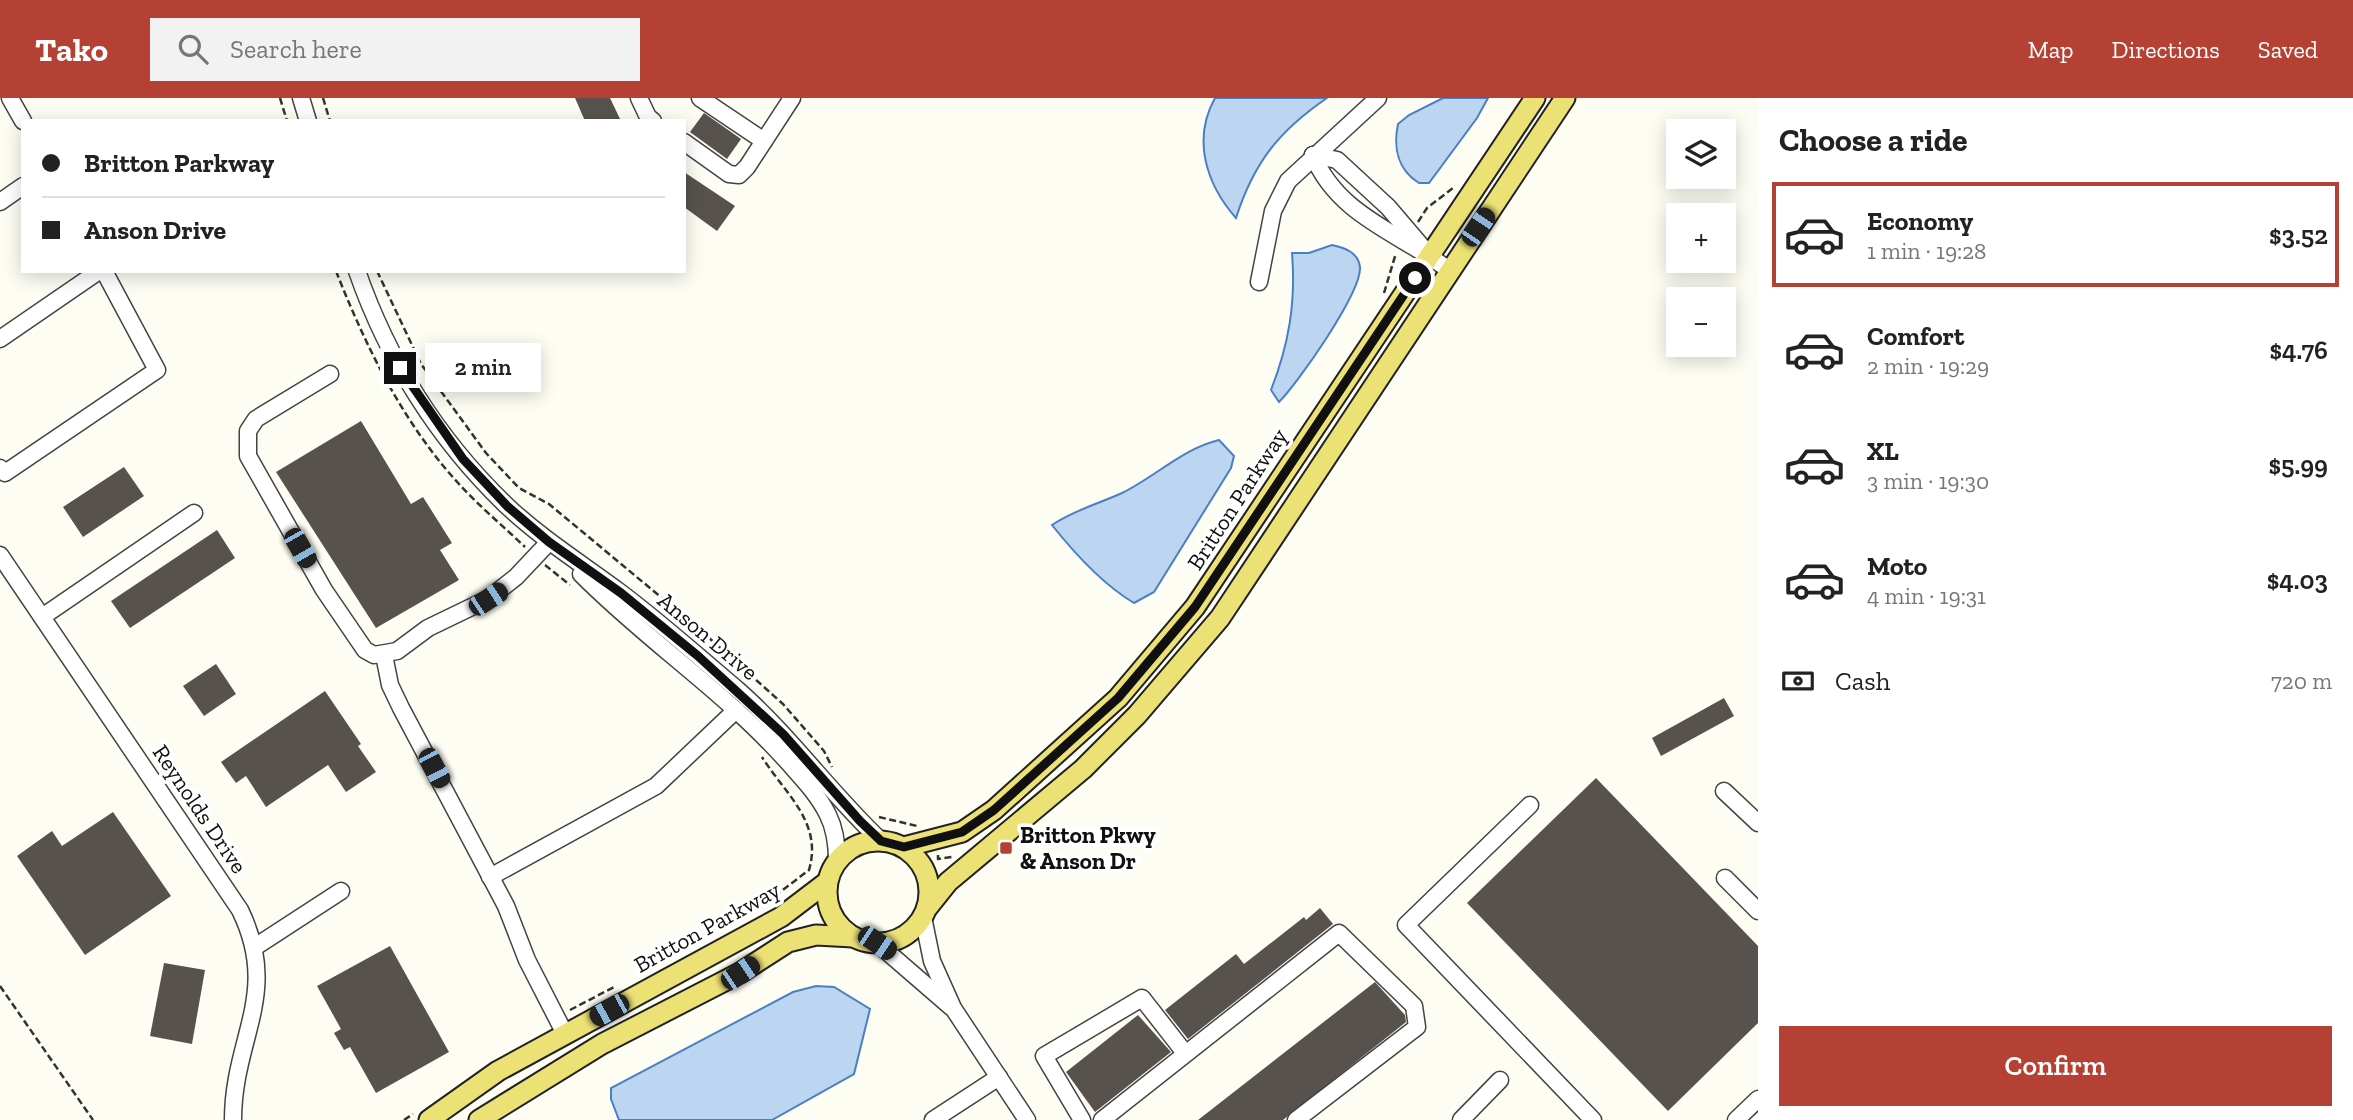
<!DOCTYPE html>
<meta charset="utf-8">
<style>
:root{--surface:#fff;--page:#f2f2f2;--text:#222;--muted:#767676;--line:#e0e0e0;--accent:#b44133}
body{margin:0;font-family:"Zilla Slab",serif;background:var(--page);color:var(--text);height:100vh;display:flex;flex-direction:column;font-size:26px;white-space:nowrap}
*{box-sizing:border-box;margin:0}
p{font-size:23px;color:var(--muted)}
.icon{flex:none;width:38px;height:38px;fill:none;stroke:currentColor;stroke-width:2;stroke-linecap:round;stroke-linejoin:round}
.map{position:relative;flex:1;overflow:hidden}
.details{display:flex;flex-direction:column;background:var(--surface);width:595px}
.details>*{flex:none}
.guide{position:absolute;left:21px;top:21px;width:665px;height:154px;border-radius:0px;box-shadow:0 4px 18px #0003;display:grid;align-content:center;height:154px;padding:0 21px;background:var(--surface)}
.fabs{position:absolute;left:1666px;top:21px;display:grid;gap:14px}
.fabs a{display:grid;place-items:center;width:70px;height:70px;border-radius:0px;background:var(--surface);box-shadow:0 4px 18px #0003;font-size:35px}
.end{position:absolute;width:32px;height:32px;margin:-16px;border:9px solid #101010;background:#fff;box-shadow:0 0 0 4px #fff}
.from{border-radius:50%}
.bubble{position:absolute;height:49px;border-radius:0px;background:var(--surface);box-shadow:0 4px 18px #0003;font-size:23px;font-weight:600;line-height:49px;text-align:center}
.car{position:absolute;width:21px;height:42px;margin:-21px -10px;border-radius:9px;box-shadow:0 0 5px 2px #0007;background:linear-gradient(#222 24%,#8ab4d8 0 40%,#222 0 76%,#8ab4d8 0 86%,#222 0)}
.guide b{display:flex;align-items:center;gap:24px;height:66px;font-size:26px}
.guide b+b{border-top:2px solid var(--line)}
.guide i{width:18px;height:18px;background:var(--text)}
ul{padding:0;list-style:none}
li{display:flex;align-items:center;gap:21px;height:105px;margin:0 14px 10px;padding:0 7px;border:4px solid transparent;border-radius:0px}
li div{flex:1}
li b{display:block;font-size:26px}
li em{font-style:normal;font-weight:600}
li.active{border-color:var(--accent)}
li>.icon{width:63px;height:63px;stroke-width:1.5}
h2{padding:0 21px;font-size:32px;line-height:84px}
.pay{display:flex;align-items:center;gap:18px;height:77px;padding:0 21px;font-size:26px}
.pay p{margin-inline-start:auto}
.primary-button{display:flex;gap:14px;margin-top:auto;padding:14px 21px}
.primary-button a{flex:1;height:80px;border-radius:0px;background:var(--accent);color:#fff;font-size:28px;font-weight:600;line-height:80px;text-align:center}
header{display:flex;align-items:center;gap:42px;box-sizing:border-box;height:98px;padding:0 35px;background:var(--accent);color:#fff}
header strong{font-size:33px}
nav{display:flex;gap:38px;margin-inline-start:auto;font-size:24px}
.search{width:490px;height:63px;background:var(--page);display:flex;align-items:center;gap:18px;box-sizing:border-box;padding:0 24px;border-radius:0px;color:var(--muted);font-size:26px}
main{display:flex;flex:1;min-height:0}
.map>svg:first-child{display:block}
</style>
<header>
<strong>Tako</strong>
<div class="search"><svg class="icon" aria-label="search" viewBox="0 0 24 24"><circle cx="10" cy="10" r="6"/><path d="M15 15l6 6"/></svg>Search here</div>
<nav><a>Map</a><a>Directions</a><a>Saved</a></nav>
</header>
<main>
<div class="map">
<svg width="1758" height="1022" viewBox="0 0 1758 1022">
<rect width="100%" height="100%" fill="#fefdf3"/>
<!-- water -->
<g fill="#bcd5f1" stroke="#4a7fc2" stroke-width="2">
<path d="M 1215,0 L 1327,0 C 1279,33 1254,64 1236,120 C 1206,86 1192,41 1215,0 Z"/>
<path d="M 1443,0 L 1488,0 L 1477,20 L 1429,85 L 1419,85 C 1398,72 1393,50 1398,26 L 1409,17 Z"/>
<path d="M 1332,147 C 1345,150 1358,154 1360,169 C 1362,194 1298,285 1279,304 L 1271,292 C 1289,246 1296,204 1292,155 L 1309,155 Z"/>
<path d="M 1219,342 L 1234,358 L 1231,370 L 1154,494 L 1134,505 C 1102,486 1075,456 1052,427 C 1074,412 1098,406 1122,395 C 1155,379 1182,351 1219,342 Z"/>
<path d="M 816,888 L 834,889 L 870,911 L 854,976 L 772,1022 L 619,1022 L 611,1001 L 611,990 L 793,894 Z"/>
</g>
<!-- building -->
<g fill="#57524d">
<path d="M 575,0 L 610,0 L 621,23 L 585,23 Z"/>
<path d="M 704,15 L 741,41 L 727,61 L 690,34 Z"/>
<path d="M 684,74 L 735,108 L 717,133 L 684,109 Z"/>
<path d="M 361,323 L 411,406 L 423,399 L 452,445 L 440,452 L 459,482 L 376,530 L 276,374 Z"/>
<path d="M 124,369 L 144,398 L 83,439 L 63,409 Z"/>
<path d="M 217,432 L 235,460 L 130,530 L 111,503 Z"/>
<path d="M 216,566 L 236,596 L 204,618 L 183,588 Z"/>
<path d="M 325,593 L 361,646 L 358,648 L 376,674 L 346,694 L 328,667 L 266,709 L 246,678 L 236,685 L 221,664 Z"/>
<path d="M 1724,600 L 1734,618 L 1661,658 L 1652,640 Z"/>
<path d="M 1596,680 L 1758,848 L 1758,925 L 1668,1013 L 1467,805 Z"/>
<path d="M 113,714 L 171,798 L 85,857 L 17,758 L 52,733 L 62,748 Z"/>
<path d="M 1320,810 L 1333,826 L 1188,941 L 1165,912 L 1236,856 L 1244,866 L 1304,819 L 1306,822 Z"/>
<path d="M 390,848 L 449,954 L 376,995 L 350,949 L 344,952 L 334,935 L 341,931 L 317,888 Z"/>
<path d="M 164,865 L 205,872 L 192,946 L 150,938 Z"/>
<path d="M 1375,884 L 1405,917 L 1406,924 L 1283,1022 L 1198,1022 Z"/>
<path d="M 1138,917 L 1171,954 L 1095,1014 L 1066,974 Z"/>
</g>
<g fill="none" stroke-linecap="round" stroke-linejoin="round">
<defs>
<g id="minor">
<path d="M 10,0 L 23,23"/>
<path d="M 301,0 L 308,23"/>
<path d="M 639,0 L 648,19 L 653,23"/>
<path d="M 700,0 L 764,43"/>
<path d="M 684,44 L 729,76 L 739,77 L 747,69 L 792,0"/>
<path d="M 1313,57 C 1338,118 1400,135 1449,172"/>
<path d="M 1313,57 L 1337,62 L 1388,109 L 1423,150"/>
<path d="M 0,104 L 23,88"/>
<path d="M 357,173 C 388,262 439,343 507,408 C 542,441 582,466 621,495 C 662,526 700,560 739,593 C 791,639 831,696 881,743"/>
<path d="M 1259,184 L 1273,113 L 1288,83 L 1378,0"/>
<path d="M 0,241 L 99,173"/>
<path d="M 330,276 L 256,321 L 248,333 L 248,358 L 324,492 L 365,552 L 374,557 L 397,553 L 428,530 L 488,501 L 516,479 L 549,444"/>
<path d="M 0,370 L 5,375 L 157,272 L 104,173"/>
<path d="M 0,457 L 240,812 C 281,896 233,939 233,1022"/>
<path d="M 581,476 C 646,542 724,593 786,662 C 801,679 818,696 828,717 C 835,731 837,747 837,763"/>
<path d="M 42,519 L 194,415"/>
<path d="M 384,557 L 390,587 L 401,610 L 506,808 L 527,862 L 565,936"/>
<path d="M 1724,693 L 1758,725"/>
<path d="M 1530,707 L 1406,827 L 1593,1022"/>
<path d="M 490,779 L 656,688 L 736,612"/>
<path d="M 1725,780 L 1758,813"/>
<path d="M 923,819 L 932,863 L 953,910 L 1027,1022"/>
<path d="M 877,845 L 951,909"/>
<path d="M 255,849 L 341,793"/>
<path d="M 933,1022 L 999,979"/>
<path d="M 1082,1022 L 1044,958 L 1142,900 L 1185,955"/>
<path d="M 1102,1022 L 1339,835 L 1414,908 L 1417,929 L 1296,1022"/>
<path d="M 1461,1022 L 1500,982"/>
<path d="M 1736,1022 L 1758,1001"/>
</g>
<g id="major">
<circle cx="878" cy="794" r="51"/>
<path d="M 904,749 L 962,734 L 994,712 L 1118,600 L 1195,509 L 1535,0"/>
<path d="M 928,809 L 948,784 L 1083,671 L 1137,617 L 1220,520 L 1565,0"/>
<path d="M 429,1022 L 498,973 L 781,819 L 827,784"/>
<path d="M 479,1022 L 602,946 L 740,875 L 788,844 L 816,837 L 853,839"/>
</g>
</defs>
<!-- minor casing -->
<use href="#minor" stroke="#434343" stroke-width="19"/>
<!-- major casing -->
<use href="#major" stroke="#212121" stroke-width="23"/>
<!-- path -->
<g stroke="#323232" stroke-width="2.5" stroke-dasharray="7 3.5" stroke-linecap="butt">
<path d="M 280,0 L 287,23"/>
<path d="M 323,0 L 330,23"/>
<path d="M 1418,124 L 1427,110 L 1453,90"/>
<path d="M 336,173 C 366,249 403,325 459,386 C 479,408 503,428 525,449"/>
<path d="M 377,173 L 421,266 L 486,355 L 519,390 L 549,406 L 698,530 L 783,606 L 824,653 L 832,669"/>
<path d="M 1384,195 L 1396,155"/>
<path d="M 545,467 L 570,487"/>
<path d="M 879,719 L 917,728"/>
<path d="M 938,757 L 938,761 L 952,759"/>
<path d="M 758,811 L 809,772 C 823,724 785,696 762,659"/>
<path d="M 0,888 L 93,1022"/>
<path d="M 570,912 L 614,889"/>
<path d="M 404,1022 L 413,1016"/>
</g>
<!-- minor -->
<use href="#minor" stroke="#fff" stroke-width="16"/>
<!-- major -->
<use href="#major" stroke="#ece175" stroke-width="19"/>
</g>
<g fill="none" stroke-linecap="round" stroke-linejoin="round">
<!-- route -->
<path stroke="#101010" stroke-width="9" d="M 400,270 L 463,361 L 507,408 L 549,444 L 621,495 L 698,558 L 783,636 L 860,723 L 881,743 L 904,749 L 962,734 L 994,712 L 1118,600 L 1195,509 L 1415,180"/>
</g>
<!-- markers -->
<rect fill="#b44133" stroke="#fff" stroke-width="2.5" x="999" y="743" width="14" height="14" rx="3.5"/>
<g text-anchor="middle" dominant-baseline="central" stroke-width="7" stroke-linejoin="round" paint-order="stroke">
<!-- street labels -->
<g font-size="23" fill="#101010" stroke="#fff">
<text transform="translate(1237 401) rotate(-57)">Britton Parkway</text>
<text transform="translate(708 538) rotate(40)">Anson Drive</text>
<text transform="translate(200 711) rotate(56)">Reynolds Drive</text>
<text transform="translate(707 829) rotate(-29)">Britton Parkway</text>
</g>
<!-- poi labels -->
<g font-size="23" font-weight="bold" fill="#101010" stroke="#fff" text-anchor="start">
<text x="1020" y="737">Britton Pkwy<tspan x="1020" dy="26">&amp; Anson Dr</tspan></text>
</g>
</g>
</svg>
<div class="fabs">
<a><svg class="icon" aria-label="layers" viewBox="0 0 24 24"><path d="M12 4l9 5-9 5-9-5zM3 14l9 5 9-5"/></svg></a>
<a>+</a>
<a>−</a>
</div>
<i class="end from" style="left:1415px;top:180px"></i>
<i class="end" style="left:400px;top:270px"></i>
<div class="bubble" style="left:425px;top:245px;width:116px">2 min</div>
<i class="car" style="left:1478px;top:129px;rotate:34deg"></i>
<i class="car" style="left:300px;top:450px;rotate:150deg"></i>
<i class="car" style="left:488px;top:501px;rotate:57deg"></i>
<i class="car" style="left:434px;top:670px;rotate:152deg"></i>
<i class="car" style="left:877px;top:845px;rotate:124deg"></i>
<i class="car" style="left:740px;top:875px;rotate:56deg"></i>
<i class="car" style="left:609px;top:912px;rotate:241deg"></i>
<div class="guide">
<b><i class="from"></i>Britton Parkway</b>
<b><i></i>Anson Drive</b>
</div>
</div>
<section class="details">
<h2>Choose a ride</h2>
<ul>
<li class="active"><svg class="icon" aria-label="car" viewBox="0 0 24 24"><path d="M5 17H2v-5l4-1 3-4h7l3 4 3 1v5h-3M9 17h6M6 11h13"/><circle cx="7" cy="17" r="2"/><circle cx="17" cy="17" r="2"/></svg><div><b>Economy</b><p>1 min · 19:28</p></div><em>$3.52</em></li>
<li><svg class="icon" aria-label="car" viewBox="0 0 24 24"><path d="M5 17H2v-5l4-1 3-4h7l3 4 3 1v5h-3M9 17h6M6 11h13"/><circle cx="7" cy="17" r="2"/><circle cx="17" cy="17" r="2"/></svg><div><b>Comfort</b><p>2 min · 19:29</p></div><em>$4.76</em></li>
<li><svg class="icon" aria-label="car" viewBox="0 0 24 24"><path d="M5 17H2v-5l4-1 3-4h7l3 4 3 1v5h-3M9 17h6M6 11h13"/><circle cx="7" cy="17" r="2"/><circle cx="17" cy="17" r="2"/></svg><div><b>XL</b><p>3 min · 19:30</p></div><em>$5.99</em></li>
<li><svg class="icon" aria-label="car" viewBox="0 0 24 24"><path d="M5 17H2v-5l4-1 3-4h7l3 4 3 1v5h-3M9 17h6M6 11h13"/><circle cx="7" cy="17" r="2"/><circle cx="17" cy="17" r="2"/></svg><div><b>Moto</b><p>4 min · 19:31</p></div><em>$4.03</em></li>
</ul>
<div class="pay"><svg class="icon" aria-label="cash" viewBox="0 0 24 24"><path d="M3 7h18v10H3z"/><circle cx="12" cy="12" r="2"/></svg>Cash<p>720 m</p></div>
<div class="primary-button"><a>Confirm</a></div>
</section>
</main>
